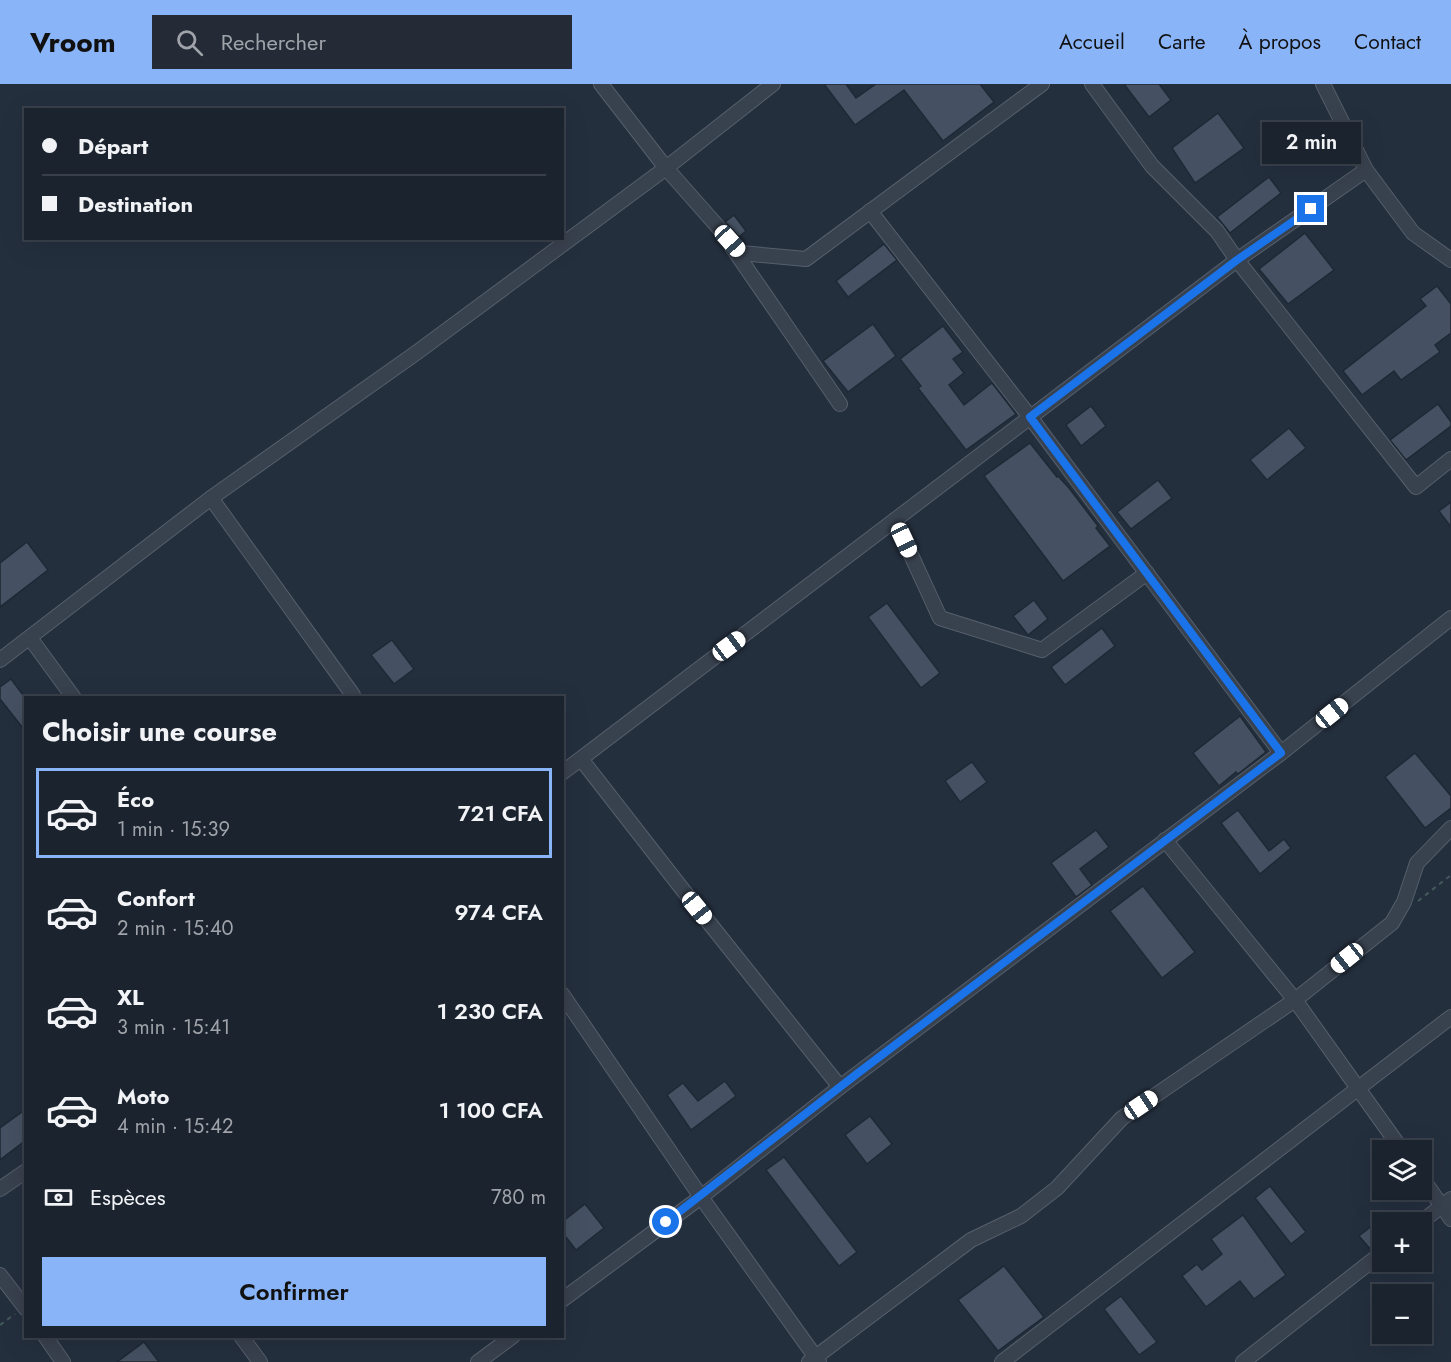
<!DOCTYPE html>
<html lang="fr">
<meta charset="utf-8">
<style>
:root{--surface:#1b232e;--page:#242b36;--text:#f1f3f6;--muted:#a0a4aa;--line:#39404a;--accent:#8ab4f8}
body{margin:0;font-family:Jost,sans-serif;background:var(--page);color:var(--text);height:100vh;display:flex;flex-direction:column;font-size:22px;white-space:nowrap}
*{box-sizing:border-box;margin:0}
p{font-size:20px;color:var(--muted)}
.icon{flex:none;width:33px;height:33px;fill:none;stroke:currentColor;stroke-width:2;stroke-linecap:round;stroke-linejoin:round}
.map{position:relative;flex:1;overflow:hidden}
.panel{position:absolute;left:24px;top:612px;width:540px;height:642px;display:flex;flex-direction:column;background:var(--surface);border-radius:0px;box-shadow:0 6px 24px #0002,0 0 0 2px var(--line)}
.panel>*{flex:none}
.top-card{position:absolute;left:24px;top:24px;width:540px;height:132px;border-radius:0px;box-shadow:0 6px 24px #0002,0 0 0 2px var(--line);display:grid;align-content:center;height:132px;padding:0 18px;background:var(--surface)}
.controls{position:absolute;left:1372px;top:1056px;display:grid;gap:12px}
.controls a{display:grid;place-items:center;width:60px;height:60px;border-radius:0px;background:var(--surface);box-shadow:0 6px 24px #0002,0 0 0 2px var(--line);font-size:30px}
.end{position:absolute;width:27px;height:27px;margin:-14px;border:8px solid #1a73e8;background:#fff;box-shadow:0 0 0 3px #fff}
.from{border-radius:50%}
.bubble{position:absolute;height:42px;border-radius:0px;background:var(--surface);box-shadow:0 6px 24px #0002,0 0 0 2px var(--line);font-size:20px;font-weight:600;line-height:42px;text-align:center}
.car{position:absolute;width:18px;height:36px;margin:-18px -9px;border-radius:8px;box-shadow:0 0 4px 2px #0007;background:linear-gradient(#fff 24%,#345 0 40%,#fff 0 76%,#345 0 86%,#fff 0)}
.top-card b{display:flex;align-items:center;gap:21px;height:57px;font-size:22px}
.top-card b+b{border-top:2px solid var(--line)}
.top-card i{width:15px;height:15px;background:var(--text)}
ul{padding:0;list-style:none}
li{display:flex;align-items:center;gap:18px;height:90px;margin:0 12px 9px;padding:0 6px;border:3px solid transparent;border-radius:0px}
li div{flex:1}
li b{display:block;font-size:22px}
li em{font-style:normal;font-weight:600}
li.on{border-color:var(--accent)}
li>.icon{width:54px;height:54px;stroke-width:1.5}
h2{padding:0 18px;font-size:27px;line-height:72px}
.pay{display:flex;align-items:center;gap:15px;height:66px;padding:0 18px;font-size:22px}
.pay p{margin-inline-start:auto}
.primary-button{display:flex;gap:12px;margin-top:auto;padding:12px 18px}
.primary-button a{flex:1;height:69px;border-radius:0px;background:var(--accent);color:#111;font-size:24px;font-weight:600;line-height:69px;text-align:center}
header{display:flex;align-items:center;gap:36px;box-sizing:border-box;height:84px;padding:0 30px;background:var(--accent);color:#111}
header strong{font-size:28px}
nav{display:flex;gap:33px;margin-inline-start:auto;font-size:21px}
.search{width:420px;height:54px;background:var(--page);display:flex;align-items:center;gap:15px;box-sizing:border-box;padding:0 21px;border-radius:0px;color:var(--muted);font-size:22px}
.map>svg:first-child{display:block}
</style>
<header>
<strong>Vroom</strong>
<div class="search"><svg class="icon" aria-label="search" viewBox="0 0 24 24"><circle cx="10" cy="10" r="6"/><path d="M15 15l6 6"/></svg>Rechercher</div>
<nav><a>Accueil</a><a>Carte</a><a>À propos</a><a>Contact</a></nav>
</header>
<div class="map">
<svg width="1451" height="1278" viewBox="0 0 1451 1278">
<rect width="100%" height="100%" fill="#242f3e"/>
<!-- building -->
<g fill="#455162" stroke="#1f2835" stroke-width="1.5">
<path d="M 824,0 L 846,0 L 856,14 L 876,0 L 980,0 L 994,18 L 943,57 L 904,6 L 855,41 Z"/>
<path d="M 1124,0 L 1159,0 L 1171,16 L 1149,33 Z"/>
<path d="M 1218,29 L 1244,64 L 1195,99 L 1172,64 Z"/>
<path d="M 1269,93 L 1281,109 L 1230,149 L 1217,133 Z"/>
<path d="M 734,131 L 746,147 L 739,153 L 725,138 Z"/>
<path d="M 1305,149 L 1334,186 L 1288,220 L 1259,185 Z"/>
<path d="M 884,160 L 897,176 L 848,213 L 836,197 Z"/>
<path d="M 1437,202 L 1451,220 L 1451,249 L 1435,261 L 1440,268 L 1401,296 L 1394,287 L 1362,311 L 1343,287 L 1426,222 L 1420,215 Z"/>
<path d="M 873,240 L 896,272 L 848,308 L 823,277 Z"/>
<path d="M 943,242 L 963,268 L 953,275 L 964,289 L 949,301 L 964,321 L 992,299 L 1016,330 L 966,366 L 918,304 L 921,302 L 900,275 Z"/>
<path d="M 1438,320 L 1451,338 L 1451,342 L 1406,376 L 1390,356 Z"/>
<path d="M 1091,322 L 1106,342 L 1081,362 L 1066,341 Z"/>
<path d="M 1289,344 L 1306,364 L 1267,396 L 1250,376 Z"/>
<path d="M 1030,359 L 1057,393 L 1058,392 L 1069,404 L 1098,442 L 1096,444 L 1110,462 L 1063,497 L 984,392 Z"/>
<path d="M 1158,396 L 1172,414 L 1131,445 L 1117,428 Z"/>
<path d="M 1451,418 L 1451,443 L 1439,427 Z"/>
<path d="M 27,458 L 48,486 L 0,523 L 0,479 Z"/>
<path d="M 1034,516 L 1048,535 L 1028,551 L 1013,532 Z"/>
<path d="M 887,519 L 940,589 L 921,604 L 868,533 Z"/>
<path d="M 1102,544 L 1115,562 L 1065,601 L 1051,583 Z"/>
<path d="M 392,556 L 414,585 L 394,600 L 371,571 Z"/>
<path d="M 11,595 L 26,615 L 26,648 L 0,615 L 0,603 Z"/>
<path d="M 1240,632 L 1266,668 L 1238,690 L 1236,688 L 1219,702 L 1193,669 Z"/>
<path d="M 1415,669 L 1451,712 L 1451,724 L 1425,744 L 1385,693 Z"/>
<path d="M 972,678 L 987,698 L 960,718 L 945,697 Z"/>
<path d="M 1238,726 L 1269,767 L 1284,755 L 1291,764 L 1260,790 L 1221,739 Z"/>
<path d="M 1096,746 L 1109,763 L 1080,785 L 1092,801 L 1076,813 L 1051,779 Z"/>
<path d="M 1143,802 L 1195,868 L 1162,894 L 1110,827 Z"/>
<path d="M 725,997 L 736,1012 L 691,1046 L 667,1011 L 683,999 L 698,1017 Z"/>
<path d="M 26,1025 L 26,1056 L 0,1076 L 0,1044 Z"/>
<path d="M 870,1032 L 892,1060 L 867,1080 L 845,1051 Z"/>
<path d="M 784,1073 L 857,1168 L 839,1182 L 766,1086 Z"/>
<path d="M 1270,1102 L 1306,1148 L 1291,1160 L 1255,1114 Z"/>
<path d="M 585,1120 L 604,1144 L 576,1166 L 562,1148 L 562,1138 Z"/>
<path d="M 1243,1131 L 1286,1191 L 1254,1215 L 1240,1197 L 1206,1223 L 1182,1192 L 1197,1180 L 1202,1186 L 1222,1170 L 1211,1155 Z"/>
<path d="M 1383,1133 L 1383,1159 L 1371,1166 L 1359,1152 Z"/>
<path d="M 1004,1182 L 1044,1233 L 998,1267 L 958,1216 Z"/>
<path d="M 1121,1212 L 1157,1258 L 1139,1271 L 1104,1225 Z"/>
<path d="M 144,1258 L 159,1278 L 117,1278 Z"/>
</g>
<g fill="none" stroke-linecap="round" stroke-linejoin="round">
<defs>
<g id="street">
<path d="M 601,0 L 666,84 L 741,169 L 806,175 L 1042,0"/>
<path d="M 1092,0 L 1152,82 L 1217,147 L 1237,176 L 1416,403 L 1451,375"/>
<path d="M 1323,0 L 1366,86 L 1413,149 L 1451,176"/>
<path d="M 870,127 L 1030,333 L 1281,669"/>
<path d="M 732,163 L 840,320"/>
<path d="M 211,414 L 353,611"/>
<path d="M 895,436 L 940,534 L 1042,566 L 1147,489"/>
<path d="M 30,554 L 74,614"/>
<path d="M 0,576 L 211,414 L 416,269 L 666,84 L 773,0"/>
<path d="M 581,675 L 683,806 L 840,1003"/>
<path d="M 562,689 L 1237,176 L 1366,86"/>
<path d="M 1165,756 L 1295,916 L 1402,1066"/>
<path d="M 562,910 L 701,1113 L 819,1278"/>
<path d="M 1422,1094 L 1451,1135"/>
<path d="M 0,1105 L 26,1087"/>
<path d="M 1421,1138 L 1451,1115"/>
<path d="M 0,1191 L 26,1225"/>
<path d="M 562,1216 L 701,1113 L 840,1003 L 1281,669 L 1451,534"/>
<path d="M 45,1252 L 63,1278"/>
<path d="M 241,1252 L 260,1278"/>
<path d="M 478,1278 L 513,1252"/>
<path d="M 809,1278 L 971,1156 L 1021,1132 L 1057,1104 L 1122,1034 L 1295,916 L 1392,839 L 1404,818 L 1417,779 L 1451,744"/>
<path d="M 1002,1278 L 1451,933"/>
<path d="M 1243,1278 L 1383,1168"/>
</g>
</defs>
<!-- street casing -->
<use href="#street" stroke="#565f6c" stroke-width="16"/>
<!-- path -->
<g stroke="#44595c" stroke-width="2" stroke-dasharray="4.5 4.5" stroke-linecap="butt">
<path d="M 1418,817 L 1451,791"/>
<path d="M 0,1241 L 15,1230"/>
</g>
<!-- street -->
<use href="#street" stroke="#38414e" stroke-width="14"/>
</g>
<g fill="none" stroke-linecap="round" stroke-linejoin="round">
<!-- route -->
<path stroke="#1a73e8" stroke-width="8" d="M 666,1138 L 858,989 L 1281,669 L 1030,333 L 1237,176 L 1311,125"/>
</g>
</svg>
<div class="controls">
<a><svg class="icon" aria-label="layers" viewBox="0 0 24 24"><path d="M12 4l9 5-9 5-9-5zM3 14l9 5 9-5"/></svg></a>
<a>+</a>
<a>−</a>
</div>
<i class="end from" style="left:666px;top:1138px"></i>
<i class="end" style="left:1311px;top:125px"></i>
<div class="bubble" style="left:1262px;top:38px;width:99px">2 min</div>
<i class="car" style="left:730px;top:157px;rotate:138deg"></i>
<i class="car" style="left:904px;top:456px;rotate:155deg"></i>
<i class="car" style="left:729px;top:562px;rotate:53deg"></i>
<i class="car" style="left:1332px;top:629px;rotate:51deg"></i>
<i class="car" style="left:697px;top:824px;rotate:141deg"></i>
<i class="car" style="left:1347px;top:874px;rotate:231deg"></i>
<i class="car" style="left:1141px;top:1021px;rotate:56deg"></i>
<div class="top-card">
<b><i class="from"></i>Départ</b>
<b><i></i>Destination</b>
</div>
<section class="panel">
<h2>Choisir une course</h2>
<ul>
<li class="on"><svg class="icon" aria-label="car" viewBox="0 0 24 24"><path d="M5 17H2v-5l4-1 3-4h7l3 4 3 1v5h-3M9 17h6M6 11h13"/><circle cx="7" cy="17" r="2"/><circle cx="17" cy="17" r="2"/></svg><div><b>Éco</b><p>1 min · 15:39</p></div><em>721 CFA</em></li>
<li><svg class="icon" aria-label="car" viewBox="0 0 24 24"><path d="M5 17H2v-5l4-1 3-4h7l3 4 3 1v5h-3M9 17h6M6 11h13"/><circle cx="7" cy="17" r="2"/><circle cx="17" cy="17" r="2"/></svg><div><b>Confort</b><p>2 min · 15:40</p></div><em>974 CFA</em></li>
<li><svg class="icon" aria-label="car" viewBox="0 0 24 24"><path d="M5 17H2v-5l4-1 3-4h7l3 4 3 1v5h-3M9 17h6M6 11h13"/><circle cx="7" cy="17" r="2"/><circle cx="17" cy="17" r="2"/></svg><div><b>XL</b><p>3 min · 15:41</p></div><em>1 230 CFA</em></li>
<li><svg class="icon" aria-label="car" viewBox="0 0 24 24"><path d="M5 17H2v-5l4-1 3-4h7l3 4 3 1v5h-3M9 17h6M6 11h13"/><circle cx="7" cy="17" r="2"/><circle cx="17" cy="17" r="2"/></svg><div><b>Moto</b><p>4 min · 15:42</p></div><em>1 100 CFA</em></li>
</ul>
<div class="pay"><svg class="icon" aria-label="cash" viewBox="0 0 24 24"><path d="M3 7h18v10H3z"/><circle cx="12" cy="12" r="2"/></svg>Espèces<p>780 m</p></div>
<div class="primary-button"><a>Confirmer</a></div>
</section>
</div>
